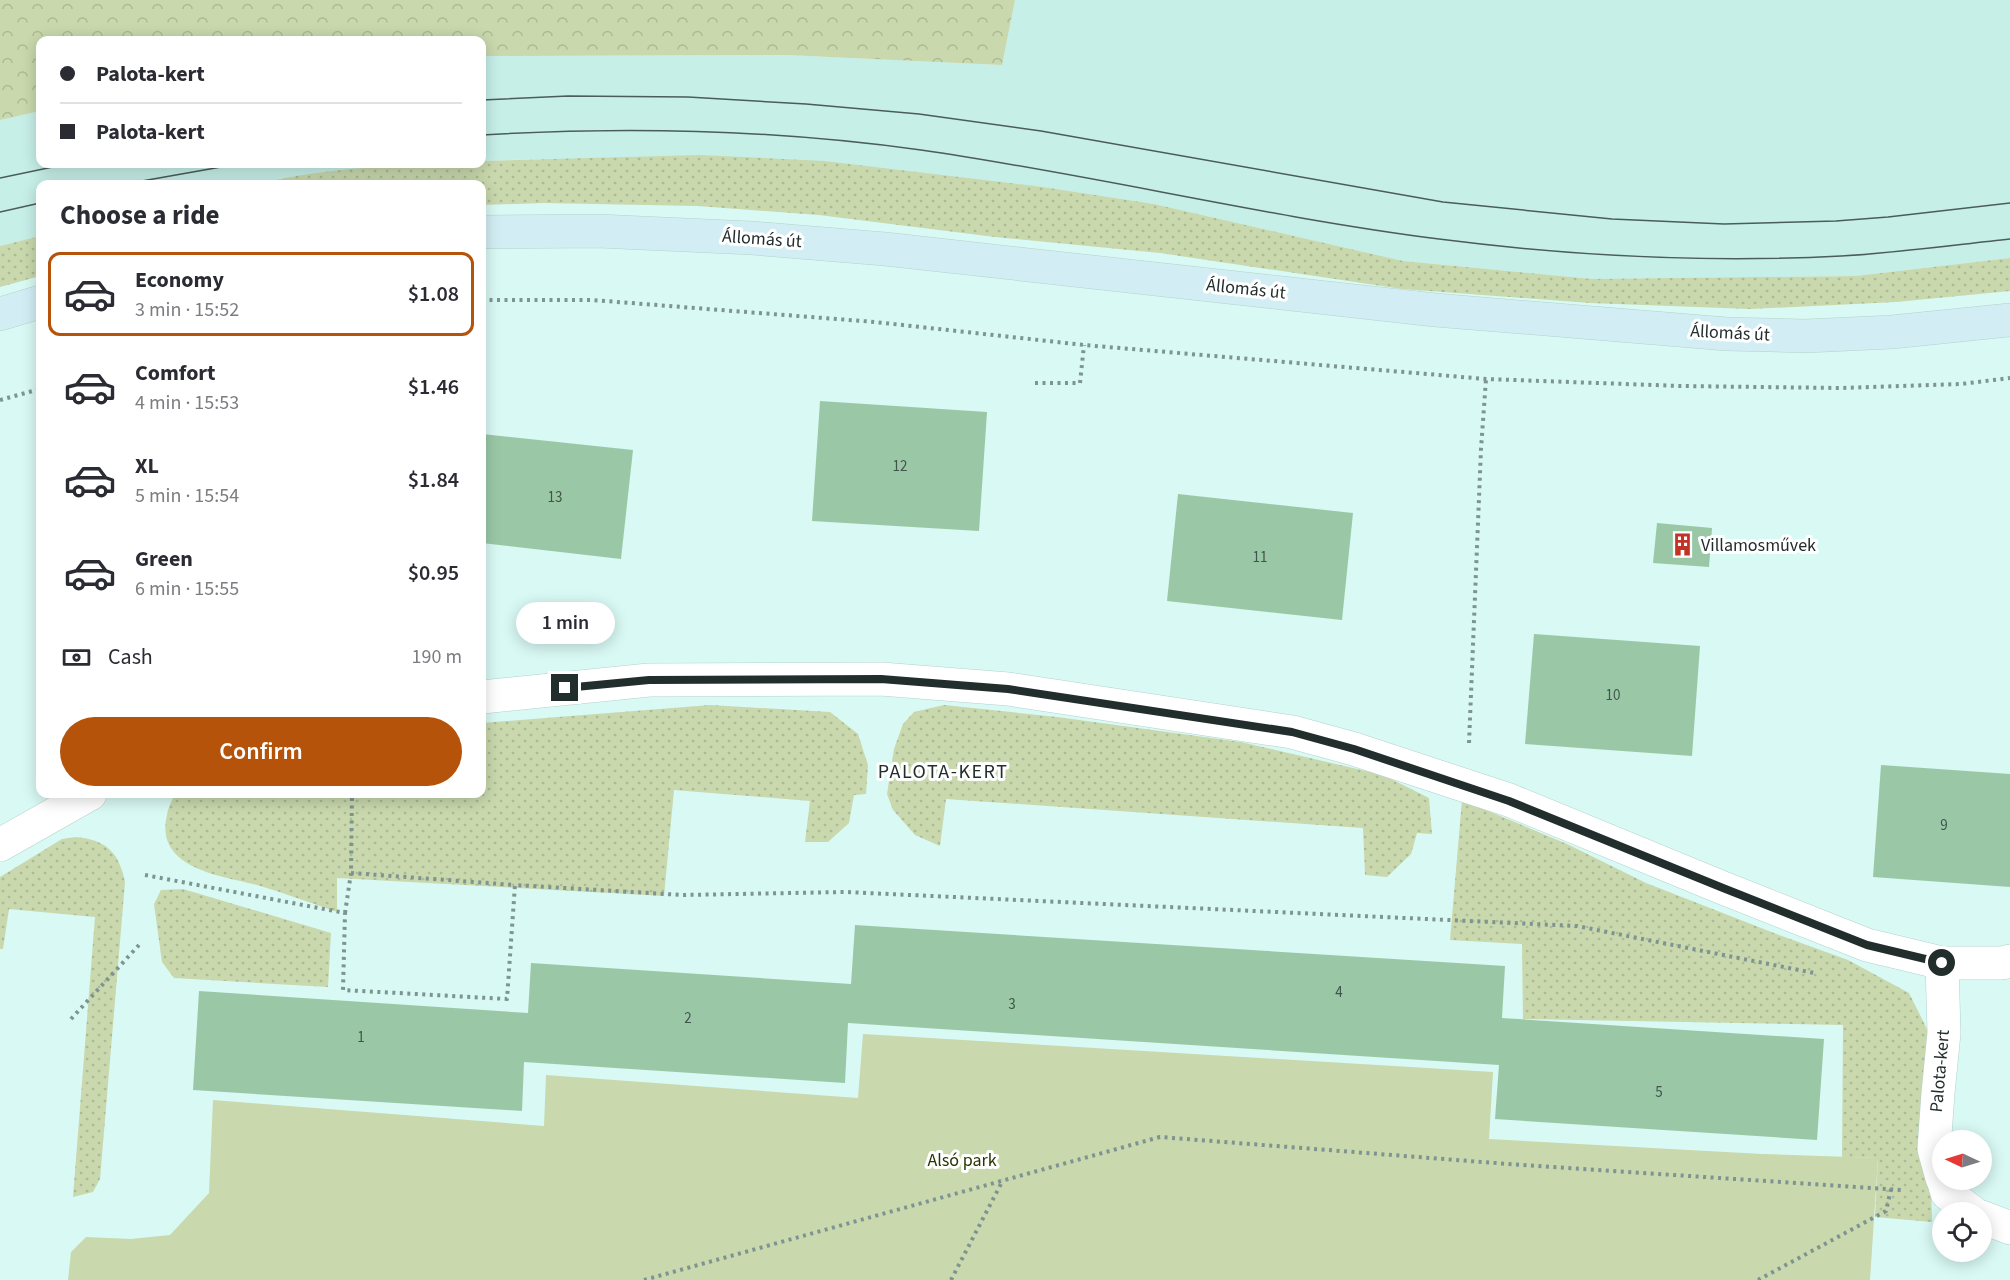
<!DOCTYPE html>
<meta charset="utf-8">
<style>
:root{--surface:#fff;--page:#f7f7f7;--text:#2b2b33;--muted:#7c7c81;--line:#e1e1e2;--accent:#b45309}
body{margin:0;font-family:"Source Sans 3",sans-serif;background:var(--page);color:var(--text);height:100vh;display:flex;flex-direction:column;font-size:22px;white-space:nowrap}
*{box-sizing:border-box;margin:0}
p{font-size:20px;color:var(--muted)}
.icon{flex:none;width:33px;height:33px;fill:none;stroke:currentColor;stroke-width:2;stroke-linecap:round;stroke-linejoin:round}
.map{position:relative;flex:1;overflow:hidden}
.sheet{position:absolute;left:36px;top:180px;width:450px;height:618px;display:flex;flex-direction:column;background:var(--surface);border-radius:12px;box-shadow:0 3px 15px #0003}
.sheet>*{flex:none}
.banner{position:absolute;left:36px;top:36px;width:450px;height:132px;border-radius:12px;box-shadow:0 3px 15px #0003;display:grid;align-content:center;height:132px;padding:0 24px;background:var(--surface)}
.needle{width:39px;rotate:274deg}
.controls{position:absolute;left:1932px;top:1130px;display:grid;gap:12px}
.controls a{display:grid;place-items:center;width:60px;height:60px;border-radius:50%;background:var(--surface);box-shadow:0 3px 15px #0003;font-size:30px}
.end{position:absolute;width:27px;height:27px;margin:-14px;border:8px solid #222e2c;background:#fff;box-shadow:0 0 0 3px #fff}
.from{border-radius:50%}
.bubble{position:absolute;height:42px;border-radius:21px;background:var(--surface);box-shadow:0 3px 15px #0003;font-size:20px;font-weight:600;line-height:42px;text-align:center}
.banner b{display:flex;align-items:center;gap:21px;height:57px;font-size:22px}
.banner b+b{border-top:2px solid var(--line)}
.banner i{width:15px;height:15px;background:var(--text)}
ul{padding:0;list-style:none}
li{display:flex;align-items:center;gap:18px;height:84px;margin:0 12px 9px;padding:0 12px;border:3px solid transparent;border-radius:12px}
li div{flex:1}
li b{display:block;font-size:22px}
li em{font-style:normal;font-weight:600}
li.active{border-color:var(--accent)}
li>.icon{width:54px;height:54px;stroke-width:1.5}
h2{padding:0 24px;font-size:27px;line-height:72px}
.pay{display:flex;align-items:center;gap:15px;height:66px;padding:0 24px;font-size:22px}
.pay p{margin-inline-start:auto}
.primary-button{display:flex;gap:12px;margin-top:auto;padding:12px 24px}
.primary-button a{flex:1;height:69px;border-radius:36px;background:var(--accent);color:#fff;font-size:24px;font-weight:600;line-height:69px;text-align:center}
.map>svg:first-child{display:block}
</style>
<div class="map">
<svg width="2010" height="1280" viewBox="0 0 2010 1280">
<defs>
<pattern id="grass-dots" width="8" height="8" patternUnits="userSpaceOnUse" patternTransform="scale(1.5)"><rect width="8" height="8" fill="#c9d8ad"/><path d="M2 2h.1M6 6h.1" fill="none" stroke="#acba95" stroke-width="1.8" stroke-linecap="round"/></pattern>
<pattern id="forest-crowns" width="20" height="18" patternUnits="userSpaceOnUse" patternTransform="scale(1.5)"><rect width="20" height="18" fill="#c9d8ad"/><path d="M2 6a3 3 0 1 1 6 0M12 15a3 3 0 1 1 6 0" fill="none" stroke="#acba95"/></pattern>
</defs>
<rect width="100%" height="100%" fill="#d9f9f4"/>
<!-- built -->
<g fill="#c6efe8">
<path d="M 1015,0 L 2010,0 L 2010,258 L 1856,276 L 1592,279 L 1403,261 L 1154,204 L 1043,187 L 540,159 L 482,161 L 482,56 L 787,55 L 1002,65 Z"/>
<path d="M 40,111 L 40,164 L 426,164 L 282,178 L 256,184 L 40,184 L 40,236 L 0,246 L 0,120 Z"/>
</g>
<!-- grass -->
<g fill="url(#grass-dots)">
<path d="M 700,155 L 824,161 L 1043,187 L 1154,204 L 1403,261 L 1592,279 L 1856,276 L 2010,258 L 2010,291 L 1896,302 L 1750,309 L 1590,303 L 1402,289 L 1160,253 L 995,237 L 819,215 L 698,206 L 544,203 L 482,205 L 482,184 L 256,184 C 329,167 407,164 482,164 L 482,161 Z"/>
<path d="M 40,236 L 40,276 L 0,287 L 0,246 Z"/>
<path d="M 710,705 L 830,712 L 858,734 L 868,765 L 866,794 L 854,795 L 849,823 L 828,842 L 805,842 L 810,801 L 674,790 L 664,896 L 337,878 L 337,912 C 311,903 284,893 257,885 C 222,876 154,869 167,815 C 168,808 172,800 175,794 L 482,794 L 482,723 Z"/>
<path d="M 944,705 L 1057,717 L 1241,742 L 1383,775 L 1429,798 L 1432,834 L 1417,833 L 1411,854 L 1387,877 L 1365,875 L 1363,828 L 946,799 L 940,846 L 915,835 L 893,810 L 887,794 L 894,749 L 903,724 L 914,712 Z"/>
<path d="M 1462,800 L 1567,844 L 1646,883 L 1779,935 L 1848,960 L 1909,993 L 1927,1029 L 1932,1222 L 1875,1217 L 1878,1158 L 1842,1157 L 1843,1025 L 1523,1019 L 1522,944 L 1450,940 Z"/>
<path d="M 76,837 C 106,840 119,852 125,882 L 100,1179 L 93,1192 L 73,1197 L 95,917 L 9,909 L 3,949 L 0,949 L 0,877 L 62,839 Z"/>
<path d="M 183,889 L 331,933 L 328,987 L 174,978 L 162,962 L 154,904 L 161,890 Z"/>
</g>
<!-- forest -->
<path fill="url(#forest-crowns)" d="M 0,0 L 1015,0 L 1002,65 L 787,55 L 482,56 L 482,40 L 40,40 L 40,111 L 0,120 Z"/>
<!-- park -->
<path fill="#c9d8ad" d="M 863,1034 L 1493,1072 L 1489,1139 L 1762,1154 L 1878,1158 L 1870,1280 L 68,1280 L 71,1252 L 86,1237 L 131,1239 L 170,1235 L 209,1193 L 213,1100 L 544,1126 L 546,1075 L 858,1098 Z"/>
<!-- building -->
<g fill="#9ac8a7">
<path d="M 820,401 L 987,412 L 979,531 L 812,521 Z"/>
<path d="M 482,434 L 633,450 L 621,559 L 482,543 Z"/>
<path d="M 1178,494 L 1353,513 L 1342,620 L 1167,601 Z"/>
<path d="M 1657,523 L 1712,528 L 1709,567 L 1653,563 Z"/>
<path d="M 1534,634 L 1700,646 L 1692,756 L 1525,744 Z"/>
<path d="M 1881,765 L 2010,774 L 2010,887 L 1873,877 Z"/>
<path d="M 855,925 L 1505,966 L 1502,1018 L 1824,1039 L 1817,1140 L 1495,1119 L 1499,1065 L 848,1023 L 845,1083 L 524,1062 L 522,1111 L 193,1090 L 199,991 L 528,1013 L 531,963 L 851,984 Z"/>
</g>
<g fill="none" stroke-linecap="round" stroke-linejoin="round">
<defs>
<g id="minor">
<path d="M 482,697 L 649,680 L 881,679 L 1008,689 L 1292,732 L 1354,749 L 1509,800 L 1723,888 L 1867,945 L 1942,963 L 2002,963 L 2010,961"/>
<path d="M 0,845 L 90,794"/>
<path d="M 1942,963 L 1944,1033 L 1938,1093 L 1934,1149 L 1942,1178"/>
<path d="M 1943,1179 L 1947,1193 L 1972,1212"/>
<path d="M 1982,1217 L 2010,1228"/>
</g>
<g id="secondary">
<path d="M 482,232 L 598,231 L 752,238 L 885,249 L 1435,310 L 1727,334 L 1806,336 L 1892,332 L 2010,320"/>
<path d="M 0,314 L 40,302"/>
</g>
</defs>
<!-- minor casing -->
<use href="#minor" stroke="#b2d2cc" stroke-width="34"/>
<!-- secondary casing -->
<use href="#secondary" stroke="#b2d2cc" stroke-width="34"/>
<!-- path -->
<g stroke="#7e9491" stroke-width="4" stroke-dasharray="3 4.5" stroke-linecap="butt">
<path d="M 482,300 L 592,300 L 875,322 L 1084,345 L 1486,379 L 1681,386 L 1840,388 L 1961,384 L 2010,378"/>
<path d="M 1035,383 L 1080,383 L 1084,345"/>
<path d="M 0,400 L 40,389"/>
<path d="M 1469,743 L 1481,449 L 1486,379"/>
<path d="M 351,873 L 515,885"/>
<path d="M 145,875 L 345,913 L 343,990 L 507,999 L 515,885 L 682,895 L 846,892 L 1577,926 L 1814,973"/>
<path d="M 345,913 L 351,873 L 352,794"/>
<path d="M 71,1019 L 139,945"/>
<path d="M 644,1280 L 1160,1137 L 1508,1164 L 1901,1190"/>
<path d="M 951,1280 L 1003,1180"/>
<path d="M 1758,1280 L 1886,1211 L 1891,1189"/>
</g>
<!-- minor -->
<use href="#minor" stroke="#fff" stroke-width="33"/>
<!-- secondary -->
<use href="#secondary" stroke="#d2eef4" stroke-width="33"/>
<!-- tram -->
<g stroke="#4b5c59" stroke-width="1.5">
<path d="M 482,100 L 568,96 L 688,97 L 806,104 L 919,114 L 1041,131 L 1443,202 L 1612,219 L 1724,224 L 1836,221 L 1888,217 L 2010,203"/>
<path d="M 482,135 C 627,126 776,130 921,150 C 1095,175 1266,217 1439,239 C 1572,256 1708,263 1841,256 C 1897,253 1954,245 2010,239"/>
<path d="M 0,178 L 67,164"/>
<path d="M 125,184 L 238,164"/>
<path d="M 0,212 L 40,203"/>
</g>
</g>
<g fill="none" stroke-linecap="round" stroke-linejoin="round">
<!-- route -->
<path stroke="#222e2c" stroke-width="8" d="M 565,688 L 649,680 L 881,679 L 1008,689 L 1292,732 L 1354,749 L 1509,801 L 1723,888 L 1867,945 L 1942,963"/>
</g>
<!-- icons -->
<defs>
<symbol id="building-bare" viewBox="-9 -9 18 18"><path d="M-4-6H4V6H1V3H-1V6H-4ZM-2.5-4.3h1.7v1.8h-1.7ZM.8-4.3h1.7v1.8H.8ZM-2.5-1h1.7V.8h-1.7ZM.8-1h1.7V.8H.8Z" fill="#c03325" stroke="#fff" stroke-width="2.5" paint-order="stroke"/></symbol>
</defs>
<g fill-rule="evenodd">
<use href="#building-bare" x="1666" y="528" width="33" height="33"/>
</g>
<g text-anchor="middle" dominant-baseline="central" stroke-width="6" stroke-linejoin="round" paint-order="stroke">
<!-- number labels -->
<g font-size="15" fill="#40544b">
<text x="900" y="466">12</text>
<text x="555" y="497">13</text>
<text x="1260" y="557">11</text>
<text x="1613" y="695">10</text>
<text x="1944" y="825">9</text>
<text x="1339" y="992">4</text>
<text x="1012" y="1004">3</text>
<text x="688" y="1018">2</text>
<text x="361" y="1037">1</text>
<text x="1659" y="1092">5</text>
</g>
<!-- street labels -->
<g font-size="18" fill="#222e2c" stroke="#fff">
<text transform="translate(762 239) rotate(4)">Állomás út</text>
<text transform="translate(1246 289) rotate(6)">Állomás út</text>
<text transform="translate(1730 333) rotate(3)">Állomás út</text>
<text transform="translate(1940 1071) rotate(-85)">Palota-kert</text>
</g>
<!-- poi labels -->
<g font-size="18" fill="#222e2c" stroke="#fff" text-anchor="start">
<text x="1701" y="545">Villamosművek</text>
</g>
<!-- park labels -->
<g font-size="18" fill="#293600" stroke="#fff">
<text x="962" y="1160">Alsó park</text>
</g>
<!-- neighbourhood labels -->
<g font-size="20" letter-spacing="1.5" fill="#222e2c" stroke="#fff">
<text x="943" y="772">PALOTA-KERT</text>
</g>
</g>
</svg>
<div class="controls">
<a><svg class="needle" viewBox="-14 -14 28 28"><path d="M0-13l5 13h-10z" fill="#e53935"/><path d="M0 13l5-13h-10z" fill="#7c7c81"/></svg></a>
<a><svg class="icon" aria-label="locate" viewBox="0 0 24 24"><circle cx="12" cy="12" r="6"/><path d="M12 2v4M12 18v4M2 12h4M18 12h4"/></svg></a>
</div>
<i class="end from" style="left:1942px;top:963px"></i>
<i class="end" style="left:565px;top:688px"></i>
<div class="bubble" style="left:516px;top:602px;width:99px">1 min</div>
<div class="banner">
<b><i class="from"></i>Palota-kert</b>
<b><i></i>Palota-kert</b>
</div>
<section class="sheet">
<h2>Choose a ride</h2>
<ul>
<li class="active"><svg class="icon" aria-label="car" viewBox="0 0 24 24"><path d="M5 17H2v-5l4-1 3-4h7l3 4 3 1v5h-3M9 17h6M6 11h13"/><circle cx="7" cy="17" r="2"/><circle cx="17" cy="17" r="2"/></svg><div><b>Economy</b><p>3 min · 15:52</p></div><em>$1.08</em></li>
<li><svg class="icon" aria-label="car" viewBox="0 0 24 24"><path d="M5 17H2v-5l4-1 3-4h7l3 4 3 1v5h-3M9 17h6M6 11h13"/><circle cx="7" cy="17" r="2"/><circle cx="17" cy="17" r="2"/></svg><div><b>Comfort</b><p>4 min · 15:53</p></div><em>$1.46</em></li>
<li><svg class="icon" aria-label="car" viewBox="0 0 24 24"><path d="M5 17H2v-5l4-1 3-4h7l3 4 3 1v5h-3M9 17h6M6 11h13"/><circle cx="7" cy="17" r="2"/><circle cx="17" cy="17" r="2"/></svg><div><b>XL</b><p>5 min · 15:54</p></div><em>$1.84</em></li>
<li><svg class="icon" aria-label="car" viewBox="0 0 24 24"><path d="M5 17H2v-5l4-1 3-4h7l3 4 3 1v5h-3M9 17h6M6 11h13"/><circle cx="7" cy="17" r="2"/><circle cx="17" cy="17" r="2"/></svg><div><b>Green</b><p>6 min · 15:55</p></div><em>$0.95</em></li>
</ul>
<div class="pay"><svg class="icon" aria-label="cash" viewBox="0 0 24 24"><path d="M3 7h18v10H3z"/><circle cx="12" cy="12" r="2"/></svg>Cash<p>190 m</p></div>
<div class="primary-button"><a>Confirm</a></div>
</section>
</div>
